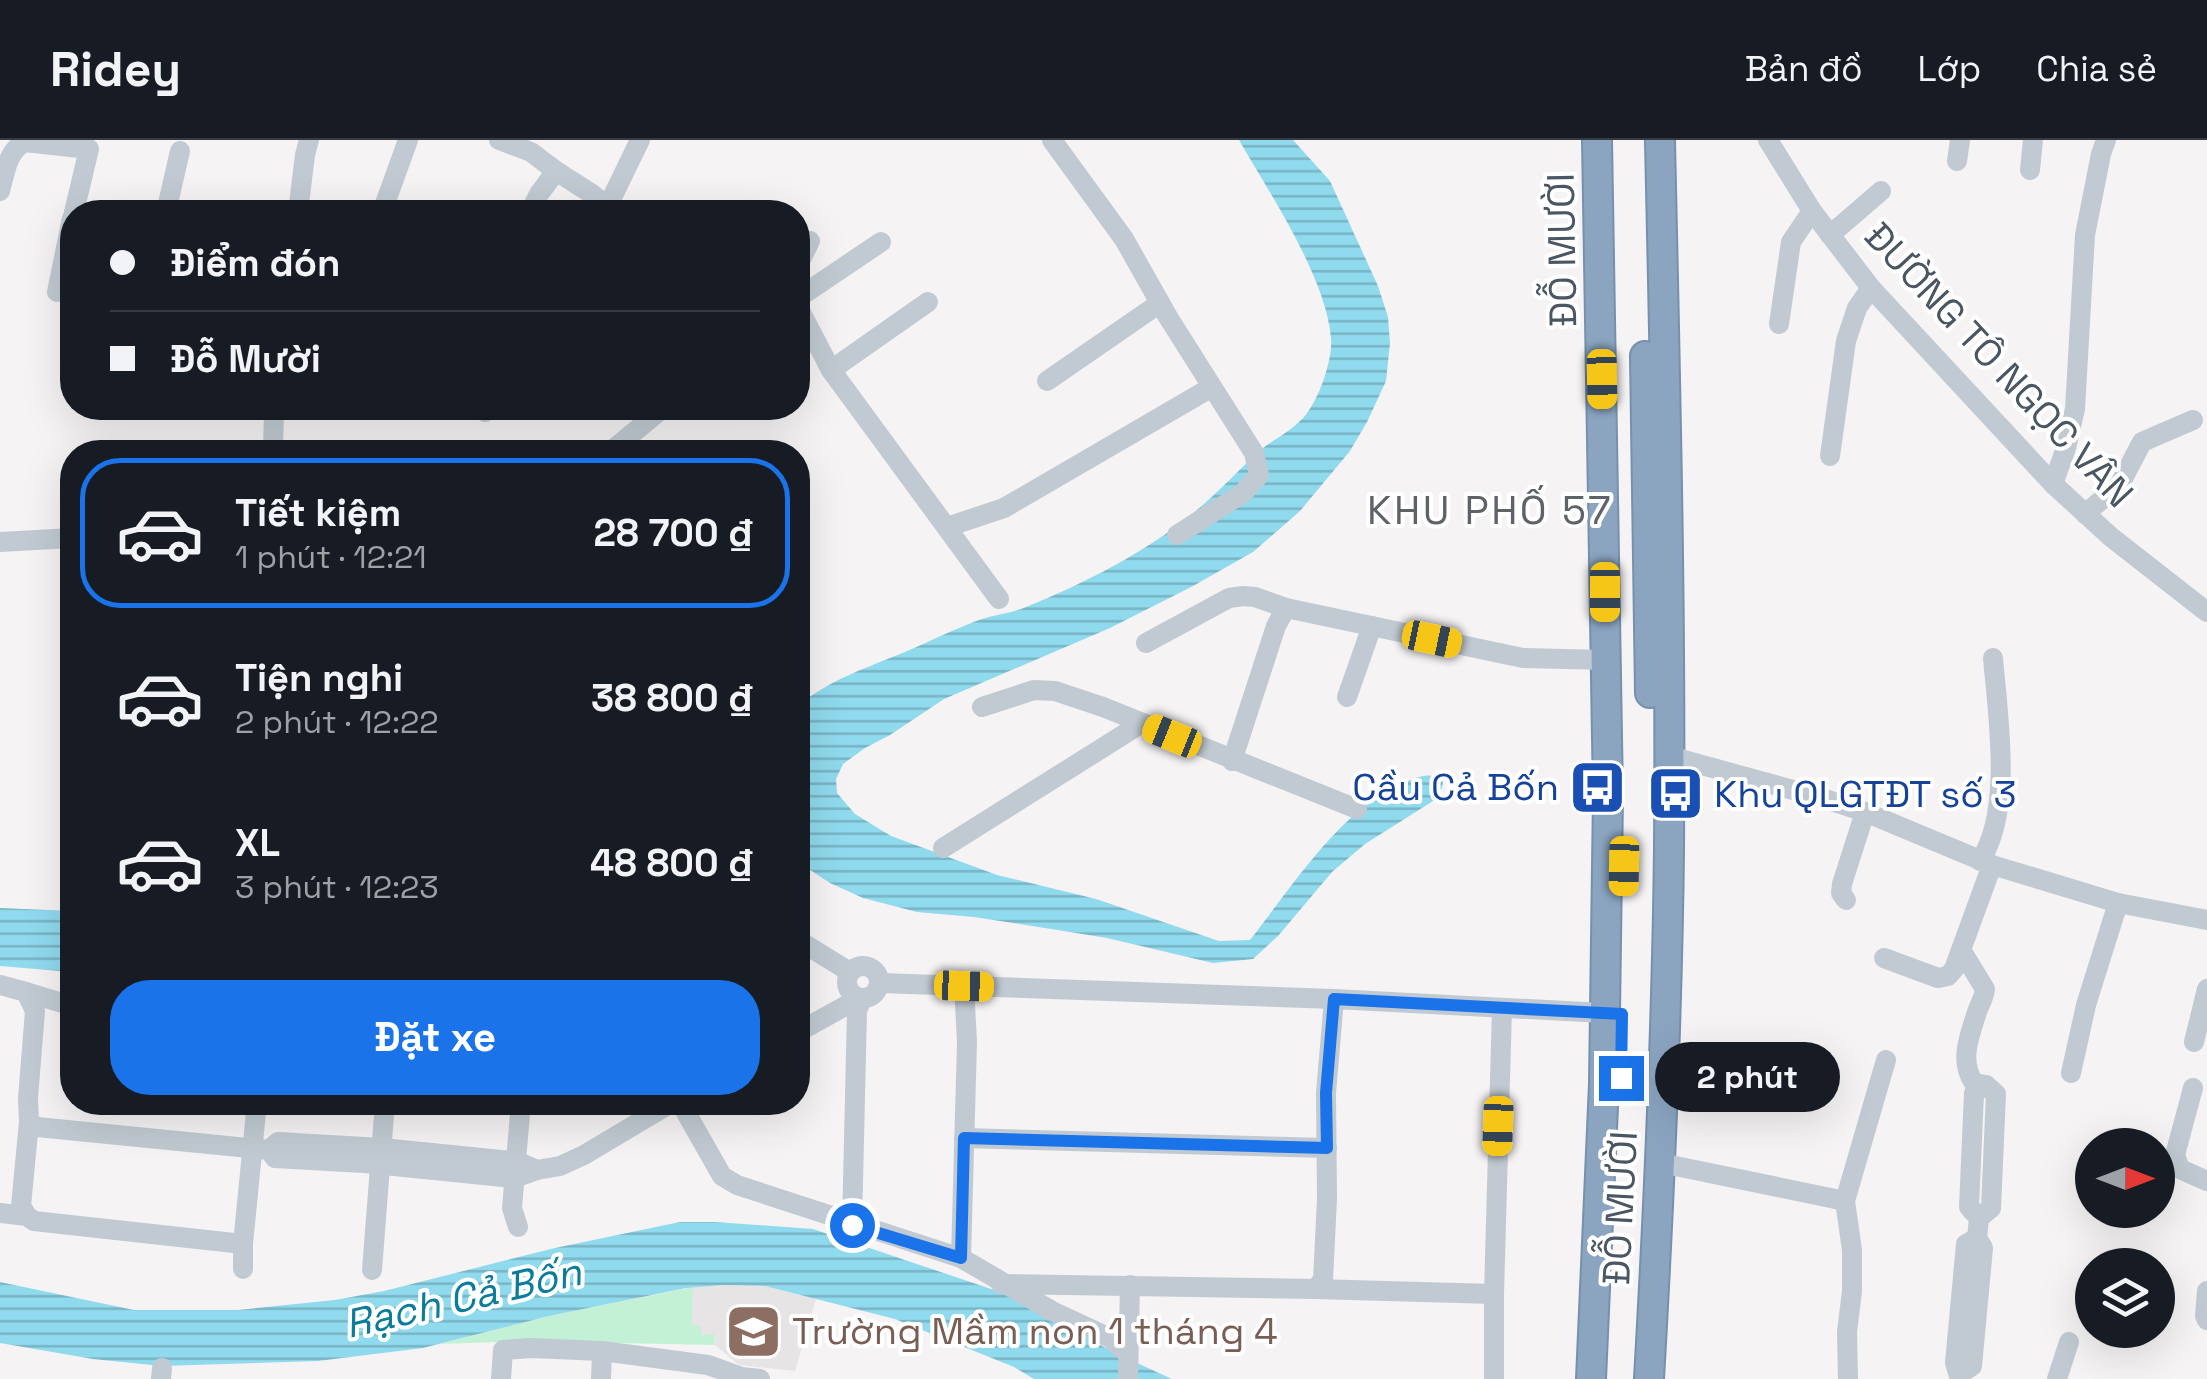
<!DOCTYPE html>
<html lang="vi">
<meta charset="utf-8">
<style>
:root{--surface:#171b24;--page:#242831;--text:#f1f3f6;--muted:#9ea1a6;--line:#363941;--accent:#1a73e8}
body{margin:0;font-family:"Space Grotesk",sans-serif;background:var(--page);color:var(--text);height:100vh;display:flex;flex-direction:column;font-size:38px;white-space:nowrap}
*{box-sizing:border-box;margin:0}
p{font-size:32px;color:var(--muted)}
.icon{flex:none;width:55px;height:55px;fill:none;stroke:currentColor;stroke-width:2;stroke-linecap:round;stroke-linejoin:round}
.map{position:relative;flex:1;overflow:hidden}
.details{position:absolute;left:60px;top:300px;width:750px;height:675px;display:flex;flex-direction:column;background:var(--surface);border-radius:40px;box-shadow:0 10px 40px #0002}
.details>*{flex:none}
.hud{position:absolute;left:60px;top:60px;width:750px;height:220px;border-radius:40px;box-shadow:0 10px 40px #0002;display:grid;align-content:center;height:220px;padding:0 50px;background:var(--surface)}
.needle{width:65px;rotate:90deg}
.buttons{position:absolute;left:2075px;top:988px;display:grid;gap:20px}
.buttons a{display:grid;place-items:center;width:100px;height:100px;border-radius:50%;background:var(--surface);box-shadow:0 10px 40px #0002;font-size:50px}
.end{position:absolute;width:45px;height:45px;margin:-22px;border:12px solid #1a73e8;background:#fff;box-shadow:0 0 0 5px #fff}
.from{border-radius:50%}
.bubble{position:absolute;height:70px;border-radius:35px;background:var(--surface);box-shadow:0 10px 40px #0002;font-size:32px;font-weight:700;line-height:70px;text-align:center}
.car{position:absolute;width:30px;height:60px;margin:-30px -15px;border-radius:12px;box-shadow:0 0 8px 2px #0007;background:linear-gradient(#f5c518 24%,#345 0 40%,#f5c518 0 76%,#345 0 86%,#f5c518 0)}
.hud b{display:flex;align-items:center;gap:35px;height:95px;font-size:38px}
.hud b+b{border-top:2px solid var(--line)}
.hud i{width:25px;height:25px;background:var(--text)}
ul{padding:18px 0 0;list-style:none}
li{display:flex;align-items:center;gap:30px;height:150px;margin:0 20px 15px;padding:0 30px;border:5px solid transparent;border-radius:40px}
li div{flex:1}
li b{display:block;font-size:38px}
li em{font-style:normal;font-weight:700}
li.selected{border-color:var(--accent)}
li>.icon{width:90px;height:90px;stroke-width:1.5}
.button{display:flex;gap:20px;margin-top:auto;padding:20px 50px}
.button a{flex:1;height:115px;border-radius:40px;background:var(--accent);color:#fff;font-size:40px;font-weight:700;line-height:115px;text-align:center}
header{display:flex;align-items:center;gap:60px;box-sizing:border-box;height:140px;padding:0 50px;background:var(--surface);border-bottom:2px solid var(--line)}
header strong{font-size:48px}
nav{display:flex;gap:55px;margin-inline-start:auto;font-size:35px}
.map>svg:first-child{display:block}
</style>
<header>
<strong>Ridey</strong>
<nav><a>Bản đồ</a><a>Lớp</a><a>Chia sẻ</a></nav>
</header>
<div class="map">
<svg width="2207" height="1239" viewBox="0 0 2207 1239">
<defs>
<pattern id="water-rules" width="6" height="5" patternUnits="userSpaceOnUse" patternTransform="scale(2.5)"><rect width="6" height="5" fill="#90daee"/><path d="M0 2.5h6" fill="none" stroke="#78b4c4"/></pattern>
</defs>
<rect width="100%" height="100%" fill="#f5f3f3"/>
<!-- education -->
<path fill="#e6e4e5" d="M 723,1145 L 765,1146 L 816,1159 L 795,1231 L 739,1225 L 715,1205 L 715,1197 L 700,1195 L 692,1186 L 693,1147 Z"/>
<!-- green -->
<path fill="#c3f1d5" d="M 693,1147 L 692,1185 L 701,1187 L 701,1195 L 714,1194 L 715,1205 L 522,1201 L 441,1204 L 549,1176 Z"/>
<!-- water -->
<g fill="url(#water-rules)">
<path d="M 1239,0 L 1293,0 L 1330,41 L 1378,146 L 1388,177 L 1390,203 L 1386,241 L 1367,282 L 1350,311 L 1300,371 L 1253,412 L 1193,446 L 1110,488 L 944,559 L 890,595 L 865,608 L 843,624 L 836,639 L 837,653 L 855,674 L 891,696 L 997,735 L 1096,759 L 1219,801 L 1250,800 C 1292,747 1343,665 1408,641 C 1422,636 1431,631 1443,642 L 1442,648 L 1433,661 L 1365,704 L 1332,732 L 1278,796 L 1253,819 L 1213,823 L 1107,798 L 1045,788 L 974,777 L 917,772 L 863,758 L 830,743 L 798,722 L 798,566 C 828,540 869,527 905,512 C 931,501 956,488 982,479 C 996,474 1012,473 1026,467 C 1085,443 1147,412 1197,370 C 1220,351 1240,328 1263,308 C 1275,299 1289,292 1300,281 C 1317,266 1333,221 1331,198 C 1326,137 1270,54 1239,0 Z"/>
<path d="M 0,768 L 72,771 L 72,832 L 0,826 Z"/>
<path d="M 680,1082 L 715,1082 L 813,1089 L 1006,1154 L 1113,1212 L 1172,1239 L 1034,1239 L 1014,1227 L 895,1179 L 765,1146 L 723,1145 L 686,1148 L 549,1176 L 423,1208 L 318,1221 L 162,1226 L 93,1219 L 0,1203 L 0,1142 L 134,1170 L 238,1170 L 335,1160 L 384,1151 L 555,1108 Z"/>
</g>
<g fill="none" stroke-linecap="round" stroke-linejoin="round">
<defs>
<g id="highway">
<path d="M 1645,216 L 1650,553"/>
<path d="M 1591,1239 L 1604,944 L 1608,656 L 1597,0"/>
<path d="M 1649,1239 C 1659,1063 1667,887 1669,710 C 1671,473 1665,237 1660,0"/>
</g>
</defs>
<!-- highway casing -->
<use href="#highway" stroke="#7690ad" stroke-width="32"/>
<!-- minor -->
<g stroke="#c1cad2" stroke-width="20">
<path d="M 499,0 L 531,12 L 556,31"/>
<path d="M 1052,0 L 1124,99 L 1168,177 L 1254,313 L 1259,335 L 1243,353 L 1177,395"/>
<path d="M 1768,0 L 1812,71 L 1871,148 L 2053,344 L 2111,397 L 2207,472"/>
<path d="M 1957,21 L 1960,0"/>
<path d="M 2030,30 L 2033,0"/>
<path d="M 0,51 C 5,33 7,11 25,2 L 89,9 L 74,72"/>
<path d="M 166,72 L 180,11"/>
<path d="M 298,72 L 305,15 L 309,0"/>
<path d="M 382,72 L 408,0"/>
<path d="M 530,72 L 539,54 L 556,31 L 592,54 L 608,67 L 621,72"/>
<path d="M 605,72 L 640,0"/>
<path d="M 1830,95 L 1881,51"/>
<path d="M 798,125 L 810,101"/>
<path d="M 57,152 L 72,78"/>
<path d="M 798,158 L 881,102"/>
<path d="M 798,167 L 831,230 L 999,459"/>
<path d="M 1779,184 L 1791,102 L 1812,71"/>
<path d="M 831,230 L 928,162"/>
<path d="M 1047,241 L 1160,163"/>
<path d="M 485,272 L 488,268"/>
<path d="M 273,312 L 274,268"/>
<path d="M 610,312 L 663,268"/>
<path d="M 1830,316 L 1846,201 L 1857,168 L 1871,148"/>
<path d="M 2053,344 L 2066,308 L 2075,269 L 2085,95 L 2101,14 L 2106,0"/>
<path d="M 2085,374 L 2120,344 L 2142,302 L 2193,280"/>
<path d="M 947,387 L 1004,368 L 1212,247"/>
<path d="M 0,402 L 72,398"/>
<path d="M 1146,503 L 1229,458 L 1243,456 L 1255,457 L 1286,468 L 1523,518 L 1606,520"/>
<path d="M 1347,557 L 1372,486"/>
<path d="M 982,567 L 1034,550 L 1055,551 L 1103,567 L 1357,669"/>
<path d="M 1669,616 L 1819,657 L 1865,672 L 1992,725 L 2118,763 L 2207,780"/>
<path d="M 1232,621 L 1276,486 L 1286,468"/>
<path d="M 943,708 L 1142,583"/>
<path d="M 1980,721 C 2013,671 1998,577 1993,518"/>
<path d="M 1846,760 L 1841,753 L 1842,744 L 1865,672"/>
<path d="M 798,800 L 850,832"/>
<path d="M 1961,810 L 1985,849 C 1984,859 1980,863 1977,872 C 1969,897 1959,921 1974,943 L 1986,945"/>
<path d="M 1884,818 L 1938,838 L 1948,836 L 1954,829 L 1992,725"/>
<circle cx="863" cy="842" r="16"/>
<path d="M 880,843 L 1334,859 L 1604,873"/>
<path d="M 0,845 L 26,852 L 35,871 L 28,958 L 29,982 L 37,987 L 269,1010 L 275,1018 L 364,1023 L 514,1038 L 537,1030 L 560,1026 L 584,1015 L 673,962"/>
<path d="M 26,852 L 72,866"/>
<path d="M 798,892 L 858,859"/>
<path d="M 2194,902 L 2207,849"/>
<path d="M 2071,933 L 2086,865 L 2118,763"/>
<path d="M 2193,948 L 2175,1015 L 2180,1029 L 2207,1041"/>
<path d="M 680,962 L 722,1036 L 737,1045 L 961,1118 L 1052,1171 L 1110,1198 L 1128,1214"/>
<path d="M 29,982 L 21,1066 L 27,1076 L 34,1081 L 243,1104"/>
<path d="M 964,998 L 1327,1008"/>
<path d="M 269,1010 L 278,1002 L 382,1008 L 501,1020 L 516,1021 L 537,1030"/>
<path d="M 1661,1023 L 1845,1061"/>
<path d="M 0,1073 L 27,1076"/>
<path d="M 852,1085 L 857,871 L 862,859"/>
<path d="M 518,1087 L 512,1068 L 521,962"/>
<path d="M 1977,1098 L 1979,1078 L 1991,1068 L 1996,954 L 1986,945 L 1974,953 L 1969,1067 L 1979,1078"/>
<path d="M 961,1118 L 967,902 L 964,846"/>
<path d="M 243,1129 L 243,1104 L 257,962"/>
<path d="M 372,1130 L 385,962"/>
<path d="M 1001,1144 L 1315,1149 L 1323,1140 L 1327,1059 L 1326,953 L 1334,859"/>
<path d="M 1315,1149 L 1494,1154 L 1502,868"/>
<path d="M 2207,1151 L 2205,1176 L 2207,1180"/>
<path d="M 1494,1154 L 1494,1239"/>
<path d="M 161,1239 L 162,1228"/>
<path d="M 501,1239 L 503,1210 L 531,1208 L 602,1211 L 708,1225 L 741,1237 L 760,1239"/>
<path d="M 601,1239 L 602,1211"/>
<path d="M 1128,1239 L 1130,1145"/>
<path d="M 1848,1239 L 1847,1192 L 1852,1151 L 1852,1110 L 1845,1061 L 1886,920"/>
<path d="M 1960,1239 L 1955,1223 L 1966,1104 L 1977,1098 L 1983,1108 L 1972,1226 L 1960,1234"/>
<path d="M 2057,1239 L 2069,1202"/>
</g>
<!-- highway -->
<use href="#highway" stroke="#8ba5c1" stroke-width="28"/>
</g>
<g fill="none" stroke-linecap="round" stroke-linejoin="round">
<!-- route -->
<path stroke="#1a73e8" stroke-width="12" d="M 852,1085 L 961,1118 L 964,998 L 1327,1008 L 1326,953 L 1334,859 L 1622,874 L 1621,938"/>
</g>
<!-- icons -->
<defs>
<symbol id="bus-square" viewBox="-11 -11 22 22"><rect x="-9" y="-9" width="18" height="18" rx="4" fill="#1a4fb4" stroke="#fff"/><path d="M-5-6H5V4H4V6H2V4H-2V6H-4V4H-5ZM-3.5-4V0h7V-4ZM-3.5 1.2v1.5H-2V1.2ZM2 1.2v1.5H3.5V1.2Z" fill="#fff"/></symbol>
<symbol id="school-square" viewBox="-11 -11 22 22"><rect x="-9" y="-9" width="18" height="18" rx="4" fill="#8d6e63" stroke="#fff"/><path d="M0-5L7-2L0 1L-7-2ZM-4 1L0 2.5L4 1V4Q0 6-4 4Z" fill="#fff"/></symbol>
</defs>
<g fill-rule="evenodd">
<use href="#bus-square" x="1566" y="616" width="63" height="63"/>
<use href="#bus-square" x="1644" y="622" width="63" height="63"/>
<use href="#school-square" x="722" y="1160" width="63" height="63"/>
</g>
<g text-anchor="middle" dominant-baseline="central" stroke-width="8" stroke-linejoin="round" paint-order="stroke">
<!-- street labels -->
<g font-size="38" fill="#4a5661" stroke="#fff">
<text transform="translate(1562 110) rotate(-91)">ĐỖ MƯỜI</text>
<text transform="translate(1999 225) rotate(47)">ĐƯỜNG TÔ NGỌC VÂN</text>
<text transform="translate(1620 1068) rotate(-87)">ĐỖ MƯỜI</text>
</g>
<!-- transit labels -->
<g font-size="38" fill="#164399" stroke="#fff" text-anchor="end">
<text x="1559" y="647">Cầu Cả Bốn</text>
<text x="1714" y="654" text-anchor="start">Khu QLGTĐT số 3</text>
</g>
<!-- education labels -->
<g font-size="38" fill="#785e54" stroke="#fff" text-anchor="start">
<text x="792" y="1191">Trường Mầm non 1 tháng 4</text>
</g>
<!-- neighbourhood labels -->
<g font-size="40" letter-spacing="2.5" fill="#5f6368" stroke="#fff">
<text x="1490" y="370">KHU PHỐ 57</text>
</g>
<!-- water labels -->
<g font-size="40" font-style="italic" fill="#0c7c9b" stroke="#fff">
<text transform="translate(463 1158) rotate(-13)">Rạch Cả Bốn</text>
</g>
</g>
</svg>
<div class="buttons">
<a><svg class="needle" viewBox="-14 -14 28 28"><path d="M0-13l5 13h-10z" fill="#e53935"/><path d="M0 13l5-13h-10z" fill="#9ea1a6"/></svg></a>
<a><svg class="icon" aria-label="layers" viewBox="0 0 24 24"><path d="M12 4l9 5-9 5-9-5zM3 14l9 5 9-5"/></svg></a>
</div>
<i class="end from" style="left:852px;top:1085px"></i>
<i class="end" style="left:1621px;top:938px"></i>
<div class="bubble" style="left:1655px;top:902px;width:185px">2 phút</div>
<i class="car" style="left:1602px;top:239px;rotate:179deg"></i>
<i class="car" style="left:1605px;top:452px;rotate:180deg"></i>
<i class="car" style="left:1432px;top:499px;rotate:102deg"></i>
<i class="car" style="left:1172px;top:596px;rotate:292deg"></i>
<i class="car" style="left:1624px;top:726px;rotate:181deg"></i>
<i class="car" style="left:964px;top:846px;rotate:92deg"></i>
<i class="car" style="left:1498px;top:986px;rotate:182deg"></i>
<div class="hud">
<b><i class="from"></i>Điểm đón</b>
<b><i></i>Đỗ Mười</b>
</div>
<section class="details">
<ul>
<li class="selected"><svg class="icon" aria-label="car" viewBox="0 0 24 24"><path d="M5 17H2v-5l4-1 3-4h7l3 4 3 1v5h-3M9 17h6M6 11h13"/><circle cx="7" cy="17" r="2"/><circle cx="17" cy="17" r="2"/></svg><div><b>Tiết kiệm</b><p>1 phút · 12:21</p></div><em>28 700 ₫</em></li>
<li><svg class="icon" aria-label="car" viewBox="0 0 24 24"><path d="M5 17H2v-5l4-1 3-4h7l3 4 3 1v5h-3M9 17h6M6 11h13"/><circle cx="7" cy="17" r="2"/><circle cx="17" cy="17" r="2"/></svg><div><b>Tiện nghi</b><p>2 phút · 12:22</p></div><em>38 800 ₫</em></li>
<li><svg class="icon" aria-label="car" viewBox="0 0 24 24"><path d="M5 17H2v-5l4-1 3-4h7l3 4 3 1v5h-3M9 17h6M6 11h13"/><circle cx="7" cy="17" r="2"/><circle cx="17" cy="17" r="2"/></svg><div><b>XL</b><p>3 phút · 12:23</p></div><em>48 800 ₫</em></li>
</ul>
<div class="button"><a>Đặt xe</a></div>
</section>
</div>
